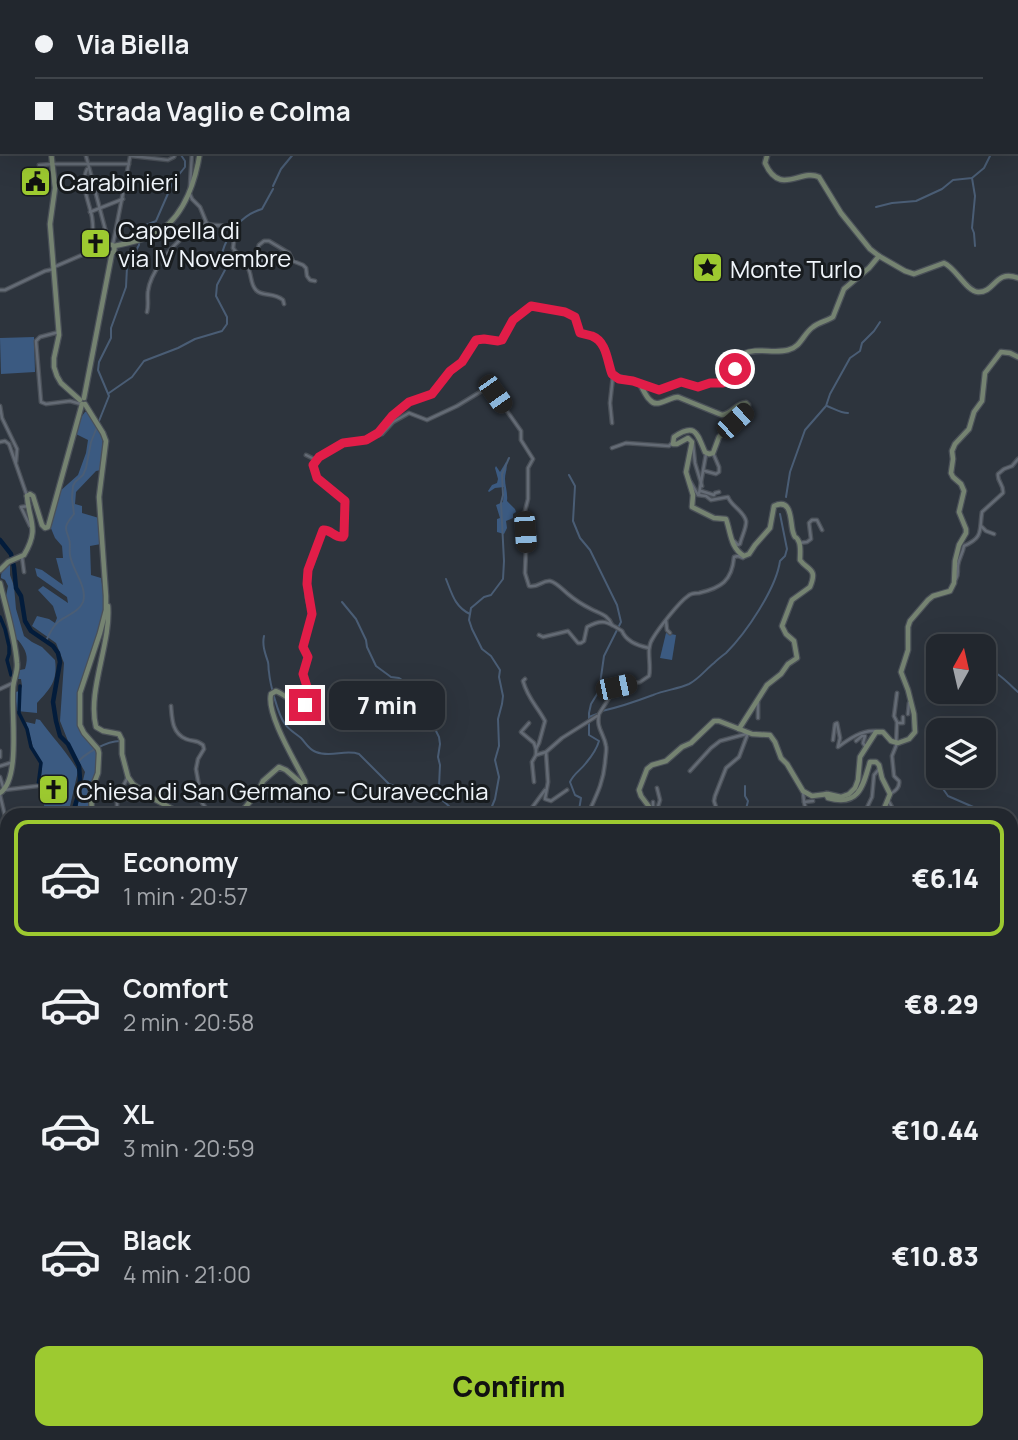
<!DOCTYPE html>
<meta charset="utf-8">
<style>
:root{--surface:#22272e;--page:#2a2f36;--text:#f1f3f6;--muted:#a2a5aa;--line:#3f444a;--accent:#9dca30}
body{margin:0;font-family:Manrope,sans-serif;background:var(--page);color:var(--text);height:100vh;display:flex;flex-direction:column;font-size:26px;white-space:nowrap}
*{box-sizing:border-box;margin:0}
p{font-size:23px;color:var(--muted)}
.icon{flex:none;width:38px;height:38px;fill:none;stroke:currentColor;stroke-width:2;stroke-linecap:round;stroke-linejoin:round}
.map{position:relative;flex:1;overflow:hidden}
.side{position:absolute;left:0px;top:808px;width:1018px;height:632px;display:flex;flex-direction:column;background:var(--surface);border-radius:21px 21px 0 0;box-shadow:0 7px 28px #0002,0 0 0 2px var(--line)}
.side>*{flex:none}
.hud{position:absolute;left:0px;top:0px;width:1018px;height:154px;box-shadow:0 7px 28px #0002,0 0 0 2px var(--line);display:grid;align-content:center;height:154px;padding:0 35px;background:var(--surface)}
.needle{width:46px;rotate:8deg}
.controls{position:absolute;left:926px;top:634px;display:grid;gap:14px}
.controls a{display:grid;place-items:center;width:70px;height:70px;border-radius:14px;background:var(--surface);box-shadow:0 7px 28px #0002,0 0 0 2px var(--line);font-size:35px}
.end{position:absolute;width:32px;height:32px;margin:-16px;border:9px solid #e11d48;background:#fff;box-shadow:0 0 0 4px #fff}
.from{border-radius:50%}
.bubble{position:absolute;height:49px;border-radius:14px;background:var(--surface);box-shadow:0 7px 28px #0002,0 0 0 2px var(--line);font-size:23px;font-weight:800;line-height:49px;text-align:center}
.car{position:absolute;width:21px;height:42px;margin:-21px -10px;border-radius:9px;box-shadow:0 0 5px 2px #0007;background:linear-gradient(#222 24%,#8ab4d8 0 40%,#222 0 76%,#8ab4d8 0 86%,#222 0)}
.hud b{display:flex;align-items:center;gap:24px;height:66px;font-size:26px}
.hud b+b{border-top:2px solid var(--line)}
.hud i{width:18px;height:18px;background:var(--text)}
ul{padding:12px 0 0;list-style:none}
li{display:flex;align-items:center;gap:21px;height:116px;margin:0 14px 10px;padding:0 21px;border:4px solid transparent;border-radius:14px}
li div{flex:1}
li b{display:block;font-size:26px}
li em{font-style:normal;font-weight:800}
li.current{border-color:var(--accent)}
li>.icon{width:63px;height:63px;stroke-width:1.5}
.primary-button{display:flex;gap:14px;margin-top:auto;padding:14px 35px}
.primary-button a{flex:1;height:80px;border-radius:14px;background:var(--accent);color:#111;font-size:28px;font-weight:800;line-height:80px;text-align:center}
.map>svg:first-child{display:block}
</style>
<div class="map">
<svg width="1018" height="1440" viewBox="0 0 1018 1440">
<rect width="100%" height="100%" fill="#2d343d"/>
<!-- built -->
<path fill="#333e4b" d="M 7,828 L 7,874 L 0,880 L 0,847 L 4,845 L 4,834 Z"/>
<!-- green -->
<g fill="#3b5a81">
<path d="M 34,337 L 35,372 L 1,374 L 0,338 Z"/>
<path d="M 85,412 L 88,412 L 103,436 L 101,470 L 96,471 L 76,492 L 75,504 L 82,506 L 82,513 L 99,518 L 101,544 L 90,546 L 91,575 L 101,578 L 102,584 L 104,585 L 105,607 L 94,649 L 79,689 L 78,726 L 82,734 L 98,749 L 96,772 L 89,791 L 91,815 L 75,815 L 78,809 L 78,801 L 85,772 L 70,746 L 60,721 L 64,663 L 56,643 L 32,626 L 37,616 L 49,619 L 55,623 L 57,618 L 53,606 L 38,590 L 43,586 L 68,603 L 67,597 L 37,576 L 35,568 L 42,570 L 63,585 L 56,558 L 63,558 L 62,546 L 55,538 L 50,526 L 59,492 L 78,475 L 86,453 L 88,440 L 76,434 L 82,416 Z"/>
<path d="M 506,462 C 508,469 505,472 505,479 C 505,486 508,493 507,501 L 515,509 L 516,512 L 513,514 L 513,518 L 506,521 L 507,528 L 504,534 L 497,532 L 497,519 L 500,518 L 496,505 L 503,502 L 504,487 L 495,488 L 489,492 L 488,491 L 492,485 L 497,483 L 498,479 L 495,468 L 496,466 L 500,472 Z"/>
<path d="M 10,565 L 10,575 L 14,586 L 16,609 L 24,636 L 32,642 L 42,647 L 55,660 C 58,681 50,689 37,703 L 37,713 L 17,711 L 15,692 L 20,691 L 22,686 L 21,679 L 18,679 L 20,670 L 25,669 C 29,656 26,650 18,640 L 15,639 L 6,596 L 8,586 L 5,580 L 1,578 C 1,571 3,568 10,565 Z"/>
<path d="M 666,633 L 676,635 L 672,660 L 660,658 Z"/>
<path d="M 36,719 L 40,720 C 53,738 67,752 78,771 L 68,815 L 60,815 L 61,810 L 57,809 L 49,815 L 38,815 L 43,812 L 45,800 L 52,798 L 60,792 L 60,789 L 57,785 L 41,779 C 41,772 44,763 39,758 C 34,752 38,759 34,751 L 26,722 L 35,724 Z"/>
<path d="M 7,1025 L 7,1105 L 0,1116 L 0,1039 Z"/>
<path d="M 1018,1116 L 1018,1267 L 1012,1268 L 1012,1121 Z"/>
<path d="M 7,1161 L 7,1217 L 0,1228 L 0,1169 Z"/>
</g>
<g fill="none" stroke-linecap="round" stroke-linejoin="round">
<!-- stream -->
<g stroke="#4a5d75" stroke-width="2">
<path d="M 390,0 L 390,2"/>
<path d="M 636,0 L 637,2"/>
<path d="M 407,2 L 408,0"/>
<path d="M 514,2 L 514,0"/>
<path d="M 608,2 L 611,0"/>
<path d="M 1017,128 L 1018,127"/>
<path d="M 972,178 L 975,196 L 972,228 L 974,233 L 975,246"/>
<path d="M 273,186 L 281,169 L 295,152"/>
<path d="M 876,207 L 892,203 L 916,201 L 942,189 L 953,180 L 972,178 L 984,168 L 992,152"/>
<path d="M 109,393 L 132,377 L 144,361 L 178,348 L 195,339 L 222,331 L 227,324 L 227,317 L 216,296 L 217,285 L 226,268 L 226,261 L 222,253 C 228,233 241,215 262,209 L 273,189"/>
<path d="M 827,406 C 835,409 840,413 848,413"/>
<path d="M 99,421 L 109,396 L 98,370 L 99,362 L 111,338 L 111,328 L 126,287 L 127,267 L 139,245 L 138,231 L 141,227 L 156,221 L 173,182 L 185,167 L 185,161 L 179,152"/>
<path d="M 569,475 L 575,486 L 573,521 L 580,538 L 590,550 L 617,605 L 621,622 L 604,656 L 599,691 L 591,704 L 589,713 L 589,735 L 599,741 C 597,748 591,757 586,763 C 580,771 574,773 570,782 L 575,795 L 581,798 L 579,810 L 580,816"/>
<path d="M 786,497 L 790,472 L 805,430 L 826,406 L 830,394 L 850,358 L 860,351 L 862,343 L 874,331 L 880,322"/>
<path d="M 446,579 C 452,594 455,607 470,614"/>
<path d="M 342,602 L 356,619 L 366,640 L 367,647 L 376,666 L 391,677 L 399,678 L 416,689 L 427,700 L 434,713 L 433,725 L 439,737 L 440,744 L 438,757 L 440,765 L 439,786 L 440,798 L 451,808 L 454,816"/>
<path d="M 264,636 C 262,645 265,653 268,662 C 269,667 268,667 269,672 C 270,684 278,715 285,724 C 289,730 295,733 301,738 C 306,743 308,749 316,752 C 331,758 345,749 359,754 L 389,784 L 410,791 L 440,796"/>
<path d="M 46,641 C 49,635 52,627 58,622 C 65,616 79,612 83,602 C 88,587 72,570 70,555 C 69,550 71,544 69,539 C 68,535 66,532 66,528 C 66,523 71,518 74,514 L 72,498 L 73,486 L 75,482 L 83,475 L 86,468 L 91,442 L 97,427"/>
<path d="M 984,667 C 998,672 1007,682 1018,692"/>
<path d="M 602,711 C 620,707 637,701 653,695 C 665,690 678,689 689,684 C 700,678 705,670 714,663 C 718,659 722,656 726,653 C 746,633 776,589 780,561 L 785,556 L 787,549 L 780,514"/>
<path d="M 589,717 L 597,714"/>
<path d="M 77,763 C 85,753 107,741 120,741"/>
<path d="M 936,783 L 941,786 L 948,796 L 994,816"/>
<path d="M 745,786 L 745,796 L 748,801 L 746,809 L 747,816"/>
<path d="M 488,816 L 495,799 L 499,777 L 495,760 L 499,746 L 498,719 L 502,704 L 503,696 L 499,677 L 500,670 L 491,656 L 482,649 L 472,629 L 469,620 L 471,608 L 484,597 L 491,595 L 503,579 L 504,561 L 501,503 L 503,495 L 502,474 L 509,458"/>
<path d="M 1012,821 L 1018,823"/>
<path d="M 1012,946 L 1018,948"/>
<path d="M 0,1040 L 7,1042"/>
<path d="M 97,1433 L 98,1440"/>
<path d="M 173,1433 L 175,1440"/>
<path d="M 426,1433 L 427,1440"/>
<path d="M 923,1433 L 926,1440"/>
<path d="M 327,1440 L 332,1438 L 335,1433"/>
<path d="M 490,1440 L 494,1433"/>
<path d="M 599,1440 L 602,1433"/>
</g>
<!-- canal -->
<g stroke="#031c3b" stroke-width="3.5">
<path d="M 0,617 L 5,629 L 9,646 L 9,654 L 7,660 L 11,675"/>
<path d="M 20,686 L 19,713 L 27,729 L 31,747 L 41,763 L 38,786"/>
<path d="M 35,816 L 35,811"/>
<path d="M 0,885 L 7,875"/>
</g>
<!-- river -->
<path stroke="#031c3b" stroke-width="4.5" d="M 0,540 L 11,554 L 14,567 L 16,588 L 21,596 L 25,621 L 31,631 L 53,646 L 58,653 L 60,662 L 53,702 L 56,721 L 60,736 L 68,744 L 79,766 L 80,779 L 78,796 L 72,816"/>
<defs>
<g id="street">
<path d="M 32,0 L 33,2"/>
<path d="M 47,0 L 49,2"/>
<path d="M 121,0 L 122,2"/>
<path d="M 140,0 L 140,2"/>
<path d="M 180,0 L 182,2"/>
<path d="M 256,0 L 260,2"/>
<path d="M 170,2 L 172,0"/>
<path d="M 215,2 L 215,0"/>
<path d="M 272,2 L 273,0"/>
<path d="M 0,18 L 2,18"/>
<path d="M 85,152 L 109,244"/>
<path d="M 131,156 L 168,160 L 174,157 L 176,152"/>
<path d="M 39,165 L 53,164 L 129,164"/>
<path d="M 87,169 C 80,184 89,202 92,217 C 94,229 93,240 92,251"/>
<path d="M 190,187 L 192,152"/>
<path d="M 189,192 L 192,199 L 200,207 L 207,224 C 229,229 238,217 233,248 C 238,255 244,261 248,268 C 252,275 250,284 256,290 C 262,297 273,292 283,300 L 284,304"/>
<path d="M 90,212 L 123,199"/>
<path d="M 113,244 L 131,152"/>
<path d="M 257,253 L 259,245 L 264,241 L 269,241 L 289,253 L 293,261 L 303,265 L 306,268 L 307,276 L 310,280 L 315,281"/>
<path d="M 246,266 L 257,253 L 260,254 L 263,259 L 261,266"/>
<path d="M 54,267 L 89,252 L 106,251"/>
<path d="M 0,290 L 5,290 L 45,271 L 54,269"/>
<path d="M 147,312 C 149,305 147,298 148,291 C 150,274 170,247 184,237 C 192,230 200,231 206,222"/>
<path d="M 59,332 L 40,337 L 36,341 L 41,402 L 46,404 L 70,401 L 81,404"/>
<path d="M 0,406 L 2,418 L 17,449 L 16,462"/>
<path d="M 612,423 L 610,403 L 613,376"/>
<path d="M 376,436 L 382,434 L 393,422 L 409,413 L 427,420 L 457,406 L 485,389 L 488,389 L 495,394 L 521,431 L 521,440 L 533,459 L 528,468 L 528,499 L 523,519 L 526,549 L 525,573 L 529,586 C 539,588 542,580 550,581 C 556,582 563,590 568,594 C 575,600 583,605 591,609 C 601,614 608,615 612,625"/>
<path d="M 0,442 L 5,441 L 9,444 L 27,496"/>
<path d="M 693,444 L 695,463 L 702,486"/>
<path d="M 612,448 L 626,443 L 669,446 L 672,443"/>
<path d="M 306,455 L 314,459 L 314,460"/>
<path d="M 705,471 L 716,474 L 719,472 L 719,467 L 713,453"/>
<path d="M 690,481 L 698,495 L 706,496 L 711,500 L 728,497 C 731,506 744,511 746,521 C 747,527 741,538 740,544 L 738,545 L 734,541"/>
<path d="M 701,491 L 714,495 L 715,493 L 719,492"/>
<path d="M 699,494 L 706,454"/>
<path d="M 29,506 L 21,507 L 30,526"/>
<path d="M 981,526 L 986,531 L 994,534"/>
<path d="M 799,543 L 807,542 L 811,539 L 809,523 L 812,520 L 817,520 L 822,530"/>
<path d="M 22,557 L 24,572"/>
<path d="M 956,579 C 959,574 957,571 958,565 C 959,558 963,553 964,546 C 984,537 979,531 982,512 L 1003,493 C 1004,484 997,482 998,474 L 1004,469 L 1012,466 L 1018,459"/>
<path d="M 666,621 L 667,630 L 670,633"/>
<path d="M 539,635 L 543,637 L 568,631 L 578,643 L 581,643 L 584,641 L 587,627 C 603,618 608,622 622,631 C 626,641 639,646 649,648"/>
<path d="M 525,679 L 523,681 C 528,699 537,706 545,721 L 539,743 L 536,749 L 536,755 L 532,762 L 534,782"/>
<path d="M 0,689 L 13,683"/>
<path d="M 171,706 C 172,719 172,733 186,739 C 193,742 196,739 203,745 L 204,749 L 198,759 L 196,769 L 202,803 L 211,814"/>
<path d="M 908,714 L 909,703"/>
<path d="M 758,718 L 758,702"/>
<path d="M 529,723 L 521,732 L 534,743 L 536,749"/>
<path d="M 899,723 L 903,723 L 903,717"/>
<path d="M 833,740 L 835,724 L 837,723 L 840,738 L 838,747 C 849,739 862,730 875,731"/>
<path d="M 856,741 L 862,736 L 865,736 L 863,743 L 865,746"/>
<path d="M 0,751 L 0,757"/>
<path d="M 546,752 L 548,782 L 545,799 L 551,801 L 567,790"/>
<path d="M 536,755 L 546,752 L 562,738 L 597,716"/>
<path d="M 0,766 L 10,763"/>
<path d="M 690,771 L 711,748 L 720,741 L 746,734"/>
<path d="M 0,777 L 4,790 L 37,786"/>
<path d="M 803,792 L 804,802 L 806,810"/>
<path d="M 890,794 C 896,791 900,787 899,781 L 894,776 L 892,756 L 896,746 L 897,722 L 894,716 L 897,693"/>
<path d="M 0,795 L 5,816"/>
<path d="M 128,799 L 139,799 L 144,792"/>
<path d="M 888,800 L 897,816"/>
<path d="M 804,802 L 813,801"/>
<path d="M 658,808 L 673,814"/>
<path d="M 531,809 L 545,790"/>
<path d="M 700,811 L 703,816"/>
<path d="M 807,811 L 807,816"/>
<path d="M 651,813 L 653,808 L 653,802"/>
<path d="M 119,816 C 113,801 121,790 128,777"/>
<path d="M 559,816 L 560,814"/>
<path d="M 587,816 C 596,796 603,784 605,763 C 605,758 607,751 606,746 C 604,733 596,729 599,714 L 616,687 L 640,682 L 649,676 C 652,664 645,649 653,638 C 659,628 679,602 688,596 C 691,593 695,593 699,593 C 721,588 732,581 734,557 L 738,556 L 743,558 L 744,556"/>
<path d="M 655,816 L 660,800 L 657,788"/>
<path d="M 719,816 L 714,801 L 715,796 L 726,768 L 739,757 L 748,733"/>
<path d="M 863,816 L 872,797 L 874,775 L 880,768"/>
<path d="M 0,907 L 3,923"/>
<path d="M 0,963 L 2,966"/>
<path d="M 0,1241 L 7,1222"/>
<path d="M 0,1276 L 7,1272"/>
<path d="M 1012,1282 L 1018,1285"/>
<path d="M 1012,1317 L 1018,1323"/>
<path d="M 308,1433 L 310,1440"/>
<path d="M 752,1433 L 756,1440"/>
<path d="M 244,1440 L 262,1435 L 263,1433"/>
<path d="M 384,1440 L 388,1438 L 391,1433"/>
<path d="M 450,1440 L 447,1438 L 448,1436 L 465,1433"/>
<path d="M 1012,1440 L 1018,1428"/>
</g>
<g id="secondary">
<path d="M 10,0 L 12,2"/>
<path d="M 219,2 L 219,0"/>
<path d="M 872,2 L 873,0"/>
<path d="M 0,66 L 2,66"/>
<path d="M 51,152 L 55,188 L 50,224 L 59,335 L 54,358 L 54,367 L 57,376 L 61,383 L 80,400"/>
<path d="M 768,152 L 765,163 C 780,197 801,168 819,177 L 841,213 L 870,249 L 879,256 L 905,271 L 914,274 L 944,263 C 956,268 966,291 978,292 C 995,293 995,269 1018,278"/>
<circle cx="110" cy="249" r="4.5"/>
<path d="M 114,246 C 129,243 149,239 161,230 C 185,214 196,179 200,152"/>
<path d="M 640,384 C 643,389 646,397 650,400 C 657,409 669,397 678,397 L 722,415 C 732,414 736,403 746,403 L 748,405 L 747,411 L 719,437 L 713,453 L 709,454 L 705,452 C 697,434 696,422 674,437 L 673,444 L 677,444 L 688,438 L 692,442 L 686,472 L 693,495 L 692,507 L 714,518 L 726,519 C 731,533 730,547 744,556 L 749,554 L 755,545 L 770,528 L 774,506 C 793,497 790,523 793,532 C 796,542 795,533 799,542 C 801,547 800,554 800,560 C 808,571 818,568 810,587 L 792,600 L 782,626 L 786,634 L 794,641 L 797,658 L 788,664 L 781,674 L 767,685 L 739,729"/>
<path d="M 84,398 L 112,253"/>
<path d="M 85,404 L 103,433 L 106,441 L 99,497 L 106,596 L 106,610 L 100,633 L 80,693 L 80,725 L 84,733 L 98,749 L 99,753 L 98,773 L 91,791 L 92,816"/>
<path d="M 27,496 L 30,494 L 33,496 L 42,525 L 45,528 L 48,527 L 82,404"/>
<path d="M 0,570 L 8,562 L 24,555 C 40,528 29,522 27,496"/>
<path d="M 0,583 C 6,609 15,636 17,663 C 18,672 13,680 13,689 C 11,713 21,779 0,793"/>
<path d="M 108,606 C 111,644 87,691 96,727 L 103,731 L 119,734 L 122,740 L 122,754 L 128,777 L 133,784 L 154,799 L 180,813 L 205,813 L 213,816"/>
<path d="M 826,794 L 828,798 C 859,807 863,786 870,762 L 876,762 L 879,765 L 882,778 L 890,794 L 881,816"/>
<path d="M 242,816 L 243,810 L 258,792 L 263,781 L 279,767 L 286,770 L 302,784 L 305,784 L 305,781 C 295,761 266,714 271,694 L 276,691 C 286,695 295,706 305,705 L 308,704 L 309,693 L 303,674 L 308,657 L 303,647 L 312,614 L 308,598 L 307,575 L 323,530 C 331,529 334,538 343,537 L 344,535 L 345,501 L 317,478 L 313,465 L 319,457 L 343,443 L 366,440 L 378,433 L 392,416 L 409,402 L 431,394 L 451,371 L 462,362 L 476,340 L 484,339 L 495,341 L 502,340 L 513,320 L 531,306 L 565,312 L 575,317 L 580,333 C 585,335 592,335 597,339 C 608,347 607,365 613,376 L 633,381 L 659,390 L 681,382 L 698,387 L 710,383 L 723,383 L 729,379 L 743,354 C 757,347 773,354 788,350 C 801,347 803,334 813,327 C 819,322 827,321 833,317 L 844,289 L 869,268 L 879,256"/>
<path d="M 651,816 L 650,808 L 641,796 L 639,790 L 647,769 L 652,765 L 666,761 L 682,747 L 691,743 L 714,721 L 719,721 L 752,734 L 770,735 L 775,742 L 781,758 L 787,764 L 803,791 L 812,796 L 828,794 L 841,797 L 849,794 L 855,788 L 858,780 L 860,757 L 876,732 L 883,732 L 891,741 L 898,743 L 909,739 L 915,732 L 914,714 L 908,690 L 901,672 L 908,650 L 908,627 L 910,621 L 928,600 L 933,596 L 950,591 L 954,583 L 955,561 L 959,545 L 966,533 L 966,529 L 959,512 L 964,491 L 961,484 L 953,477 L 951,473 L 953,459 L 952,451 L 955,444 L 969,429 L 974,412 L 982,401 L 985,373 L 1001,352 L 1010,353 L 1018,357"/>
<path d="M 0,843 L 3,844 L 0,846"/>
<path d="M 1012,1097 L 1018,1097"/>
<path d="M 0,1246 L 7,1238"/>
<path d="M 1012,1363 L 1018,1358"/>
<path d="M 662,1433 L 670,1438 L 672,1437 L 670,1433"/>
<path d="M 703,1433 L 715,1440"/>
<path d="M 800,1433 L 807,1439"/>
<path d="M 583,1440 L 586,1433"/>
<path d="M 792,1440 L 808,1440"/>
<path d="M 901,1440 L 913,1433"/>
</g>
</defs>
<!-- street casing -->
<use href="#street" stroke="#4a5058" stroke-width="5"/>
<!-- secondary casing -->
<use href="#secondary" stroke="#4a5058" stroke-width="7"/>
<!-- street -->
<use href="#street" stroke="#646b75" stroke-width="2.5"/>
<!-- secondary -->
<use href="#secondary" stroke="#758371" stroke-width="4.5"/>
</g>
<g fill="none" stroke-linecap="round" stroke-linejoin="round">
<!-- route -->
<path stroke="#e11d48" stroke-width="9" d="M 305,705 L 308,704 L 309,693 L 303,674 L 308,657 L 303,647 L 312,614 L 307,584 L 308,570 L 323,530 C 331,529 334,538 343,537 L 344,535 L 345,501 L 317,478 L 313,465 L 319,457 L 343,443 L 366,440 L 378,433 L 392,416 L 409,402 L 432,394 L 450,371 L 462,362 L 476,340 L 484,339 L 498,341 L 502,340 L 513,320 L 531,306 L 565,312 L 575,317 L 580,333 C 584,334 588,335 592,336 C 607,342 607,361 612,374 L 619,379 L 633,381 L 659,390 L 681,382 L 698,387 L 710,383 L 723,383 L 729,379 L 735,369"/>
</g>
<!-- icons -->
<defs>
<symbol id="civic-square" viewBox="-11 -11 22 22"><rect x="-9" y="-9" width="18" height="18" rx="4" fill="#9dca30" stroke="#181c1f"/><path d="M-.6-6.5H3V-4.5H.6V-3L4-1V1h2V6H-6V1h2V-1L-.6-3ZM-1.2 2.5V6h2.4V2.5Z" fill="#111"/></symbol>
<symbol id="church-square" viewBox="-11 -11 22 22"><rect x="-9" y="-9" width="18" height="18" rx="4" fill="#9dca30" stroke="#181c1f"/><path d="M-1.2-6h2.4v3.5h3.3v2.4h-3.3V6h-2.4V-.1h-3.3v-2.4h3.3Z" fill="#111"/></symbol>
<symbol id="sight-square" viewBox="-11 -11 22 22"><rect x="-9" y="-9" width="18" height="18" rx="4" fill="#9dca30" stroke="#181c1f"/><path d="M0-6L1.8-2.2L6-1.7L2.9 1.2L3.7 5.4L0 3.3L-3.7 5.4L-2.9 1.2L-6-1.7L-1.8-2.2Z" fill="#111"/></symbol>
</defs>
<g fill-rule="evenodd">
<use href="#civic-square" x="18" y="164" width="35" height="35"/>
<use href="#church-square" x="78" y="226" width="35" height="35"/>
<use href="#sight-square" x="690" y="250" width="35" height="35"/>
<use href="#church-square" x="36" y="772" width="35" height="35"/>
</g>
<g text-anchor="middle" dominant-baseline="central" stroke-width="6" stroke-linejoin="round" paint-order="stroke">
<!-- poi labels -->
<g font-size="24" fill="#f0f5fb" stroke="#181c1f" text-anchor="start">
<text x="59" y="181">Carabinieri</text>
<text x="118" y="229">Cappella di<tspan x="118" dy="28">via IV Novembre</tspan></text>
<text x="730" y="268">Monte Turlo</text>
<text x="76" y="790">Chiesa di San Germano - Curavecchia</text>
</g>
</g>
</svg>
<div class="controls">
<a><svg class="needle" viewBox="-14 -14 28 28"><path d="M0-13l5 13h-10z" fill="#e53935"/><path d="M0 13l5-13h-10z" fill="#a2a5aa"/></svg></a>
<a><svg class="icon" aria-label="layers" viewBox="0 0 24 24"><path d="M12 4l9 5-9 5-9-5zM3 14l9 5 9-5"/></svg></a>
</div>
<i class="end from" style="left:735px;top:369px"></i>
<i class="end" style="left:305px;top:705px"></i>
<div class="bubble" style="left:329px;top:681px;width:116px">7 min</div>
<i class="car" style="left:495px;top:394px;rotate:145deg"></i>
<i class="car" style="left:735px;top:421px;rotate:48deg"></i>
<i class="car" style="left:525px;top:532px;rotate:176deg"></i>
<i class="car" style="left:616px;top:687px;rotate:78deg"></i>
<div class="hud">
<b><i class="from"></i>Via Biella</b>
<b><i></i>Strada Vaglio e Colma</b>
</div>
<section class="side">
<ul>
<li class="current"><svg class="icon" aria-label="car" viewBox="0 0 24 24"><path d="M5 17H2v-5l4-1 3-4h7l3 4 3 1v5h-3M9 17h6M6 11h13"/><circle cx="7" cy="17" r="2"/><circle cx="17" cy="17" r="2"/></svg><div><b>Economy</b><p>1 min · 20:57</p></div><em>€6.14</em></li>
<li><svg class="icon" aria-label="car" viewBox="0 0 24 24"><path d="M5 17H2v-5l4-1 3-4h7l3 4 3 1v5h-3M9 17h6M6 11h13"/><circle cx="7" cy="17" r="2"/><circle cx="17" cy="17" r="2"/></svg><div><b>Comfort</b><p>2 min · 20:58</p></div><em>€8.29</em></li>
<li><svg class="icon" aria-label="car" viewBox="0 0 24 24"><path d="M5 17H2v-5l4-1 3-4h7l3 4 3 1v5h-3M9 17h6M6 11h13"/><circle cx="7" cy="17" r="2"/><circle cx="17" cy="17" r="2"/></svg><div><b>XL</b><p>3 min · 20:59</p></div><em>€10.44</em></li>
<li><svg class="icon" aria-label="car" viewBox="0 0 24 24"><path d="M5 17H2v-5l4-1 3-4h7l3 4 3 1v5h-3M9 17h6M6 11h13"/><circle cx="7" cy="17" r="2"/><circle cx="17" cy="17" r="2"/></svg><div><b>Black</b><p>4 min · 21:00</p></div><em>€10.83</em></li>
</ul>
<div class="primary-button"><a>Confirm</a></div>
</section>
</div>
